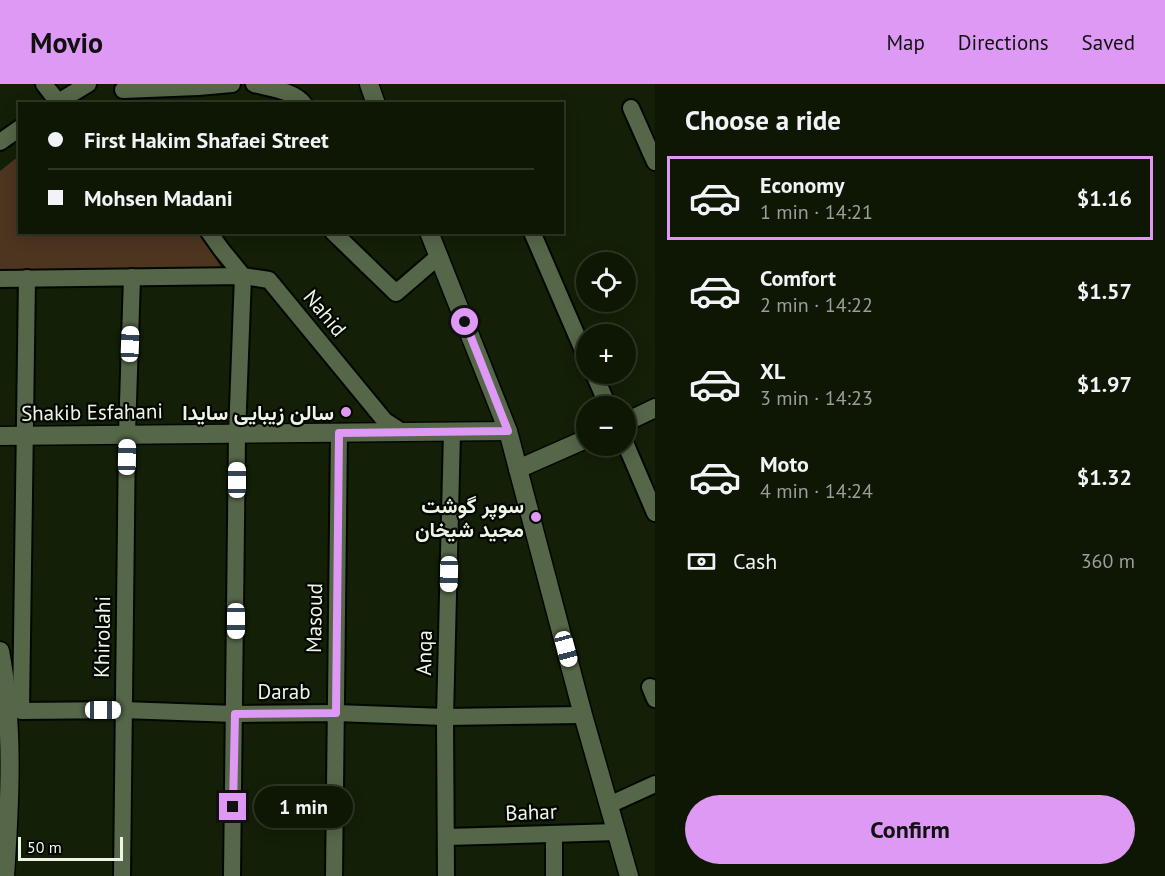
<!DOCTYPE html>
<meta charset="utf-8">
<style>
:root{--surface:#0e1704;--page:#17200e;--text:#f1f3f6;--muted:#9b9f9a;--line:#2e3626;--accent:#dd99f3}
body{margin:0;font-family:"PT Sans",Vazirmatn,sans-serif;background:var(--page);color:var(--text);height:100vh;display:flex;flex-direction:column;font-size:22px;white-space:nowrap}
*{box-sizing:border-box;margin:0}
p{font-size:20px;color:var(--muted)}
.icon{flex:none;width:33px;height:33px;fill:none;stroke:currentColor;stroke-width:2;stroke-linecap:round;stroke-linejoin:round}
.map{position:relative;flex:1;overflow:hidden}
.panel{display:flex;flex-direction:column;background:var(--surface);width:510px}
.panel>*{flex:none}
.hud{position:absolute;left:18px;top:18px;width:546px;height:132px;border-radius:0px;box-shadow:0 3px 15px #0003,0 0 0 2px var(--line);display:grid;align-content:center;height:132px;padding:0 30px;background:var(--surface)}
.tools{position:absolute;left:576px;top:168px;display:grid;gap:12px}
.tools a{display:grid;place-items:center;width:60px;height:60px;border-radius:50%;background:var(--surface);box-shadow:0 3px 15px #0003,0 0 0 2px var(--line);font-size:30px}
.scale{position:absolute;left:18px;bottom:15px;width:105px;box-sizing:border-box;padding-left:6px;border:3px solid #edf6e6;border-top:0;font-size:16px;line-height:21px;white-space:nowrap;color:#edf6e6;-webkit-text-stroke:4px #040701;paint-order:stroke}
.end{position:absolute;width:27px;height:27px;margin:-14px;border:8px solid #dd99f3;background:#111;box-shadow:0 0 0 3px #111}
.from{border-radius:50%}
.bubble{position:absolute;height:42px;border-radius:21px;background:var(--surface);box-shadow:0 3px 15px #0003,0 0 0 2px var(--line);font-size:20px;font-weight:800;line-height:42px;text-align:center}
.car{position:absolute;width:18px;height:36px;margin:-18px -9px;border-radius:8px;box-shadow:0 0 4px 2px #0007;background:linear-gradient(#fff 24%,#345 0 40%,#fff 0 76%,#345 0 86%,#fff 0)}
.hud b{display:flex;align-items:center;gap:21px;height:57px;font-size:22px}
.hud b+b{border-top:2px solid var(--line)}
.hud i{width:15px;height:15px;background:var(--text)}
ul{padding:0;list-style:none}
li{display:flex;align-items:center;gap:18px;height:84px;margin:0 12px 9px;padding:0 18px;border:3px solid transparent;border-radius:0px}
li div{flex:1}
li b{display:block;font-size:22px}
li em{font-style:normal;font-weight:800}
li.on{border-color:var(--accent)}
li>.icon{width:54px;height:54px;stroke-width:1.5}
h2{padding:0 30px;font-size:27px;line-height:72px}
.pay{display:flex;align-items:center;gap:15px;height:66px;padding:0 30px;font-size:22px}
.pay p{margin-inline-start:auto}
.primary-button{display:flex;gap:12px;margin-top:auto;padding:12px 30px}
.primary-button a{flex:1;height:69px;border-radius:36px;background:var(--accent);color:#111;font-size:24px;font-weight:800;line-height:69px;text-align:center}
header{display:flex;align-items:center;gap:36px;box-sizing:border-box;height:84px;padding:0 30px;background:var(--accent);color:#111}
header strong{font-size:28px}
nav{display:flex;gap:33px;margin-inline-start:auto;font-size:21px}
main{display:flex;flex:1;min-height:0}
.map>svg:first-child{display:block}
</style>
<header>
<strong>Movio</strong>
<nav><a>Map</a><a>Directions</a><a>Saved</a></nav>
</header>
<main>
<div class="map">
<svg width="655" height="792" viewBox="0 0 655 792">
<rect width="100%" height="100%" fill="#131f06"/>
<!-- green -->
<path fill="#4d3520" d="M 19,72 L 20,148 L 199,149 L 223,186 L 0,187 L 0,87 Z"/>
<g fill="none" stroke-linecap="round" stroke-linejoin="round">
<defs>
<g id="minor">
<path d="M 44,0 L 58,18"/>
<path d="M 254,0 C 269,4 295,7 304,20"/>
<path d="M 123,6 L 198,3 L 232,0"/>
<path d="M 55,20 L 88,0"/>
<path d="M 631,24 L 655,78"/>
<path d="M 0,58 L 20,44"/>
<path d="M 209,148 L 221,165 L 243,192 L 269,196 L 385,337 L 402,348"/>
<path d="M 333,148 L 396,209 L 439,172"/>
<path d="M 532,148 L 586,273"/>
<path d="M 27,194 L 21,627 L 123,626 L 235,630 L 336,629 L 445,633 L 583,631"/>
<path d="M 0,195 L 243,192 L 237,350 L 232,792"/>
<path d="M 594,290 L 608,322"/>
<path d="M 626,361 L 655,429"/>
<path d="M 650,603 L 655,615"/>
<path d="M 609,721 L 655,700"/>
<path d="M 554,750 L 554,792"/>
<path d="M 446,753 L 617,748"/>
<path d="M 122,792 L 127,350 L 132,193"/>
<path d="M 334,792 L 339,349"/>
<path d="M 446,792 L 445,633 L 452,348"/>
</g>
<g id="tertiary">
<path d="M 369,0 L 376,20"/>
<path d="M 429,148 L 508,347 L 583,631 L 629,792"/>
<path d="M 626,338 L 655,324"/>
<path d="M 0,352 L 508,347"/>
<path d="M 518,385 L 586,355"/>
<path d="M 0,567 C 14,641 10,717 5,792"/>
</g>
</defs>
<!-- minor casing -->
<use href="#minor" stroke="#020800" stroke-width="20"/>
<!-- tertiary casing -->
<use href="#tertiary" stroke="#020800" stroke-width="21"/>
<!-- minor -->
<use href="#minor" stroke="#566649" stroke-width="16"/>
<!-- tertiary -->
<use href="#tertiary" stroke="#566649" stroke-width="18"/>
</g>
<g fill="none" stroke-linecap="round" stroke-linejoin="round">
<!-- route -->
<path stroke="#dd99f3" stroke-width="8" d="M 233,723 L 235,630 L 336,629 L 339,349 L 508,347 L 465,238"/>
</g>
<!-- markers -->
<g fill="#dd99f3" stroke="#040701" stroke-width="2">
<circle cx="346" cy="328" r="6"/>
<circle cx="536" cy="433" r="6"/>
</g>
<g text-anchor="middle" dominant-baseline="central" stroke-width="4.5" stroke-linejoin="round" paint-order="stroke">
<!-- street labels -->
<g font-size="21" fill="#edf6e6" stroke="#040701">
<text transform="translate(325 229) rotate(50)">Nahid</text>
<text transform="translate(92 328) rotate(-1)">Shakib Esfahani</text>
<text transform="translate(314 534) rotate(-89)">Masoud</text>
<text transform="translate(102 553) rotate(-89)">Khirolahi</text>
<text transform="translate(424 569) rotate(-89)">Anqa</text>
<text x="284" y="607">Darab</text>
<text transform="translate(531 728) rotate(-2)">Bahar</text>
</g>
<!-- poi labels -->
<g font-size="21" font-weight="bold" fill="#edf6e6" stroke="#040701" text-anchor="end">
<text x="334" y="328">سالن زیبایی سایدا</text>
<text x="524" y="421">سوپر گوشت<tspan x="524" dy="24">مجید شیخان</tspan></text>
</g>
</g>
</svg>
<div class="tools">
<a><svg class="icon" aria-label="locate" viewBox="0 0 24 24"><circle cx="12" cy="12" r="6"/><path d="M12 2v4M12 18v4M2 12h4M18 12h4"/></svg></a>
<a>+</a>
<a>−</a>
</div>
<div class="scale">50 m</div>
<i class="end from" style="left:465px;top:238px"></i>
<i class="end" style="left:233px;top:723px"></i>
<div class="bubble" style="left:254px;top:702px;width:99px">1 min</div>
<i class="car" style="left:130px;top:260px;rotate:2deg"></i>
<i class="car" style="left:127px;top:373px;rotate:1deg"></i>
<i class="car" style="left:237px;top:396px;rotate:0deg"></i>
<i class="car" style="left:449px;top:490px;rotate:181deg"></i>
<i class="car" style="left:236px;top:537px;rotate:180deg"></i>
<i class="car" style="left:566px;top:565px;rotate:165deg"></i>
<i class="car" style="left:103px;top:626px;rotate:90deg"></i>
<div class="hud">
<b><i class="from"></i>First Hakim Shafaei Street</b>
<b><i></i>Mohsen Madani</b>
</div>
</div>
<section class="panel">
<h2>Choose a ride</h2>
<ul>
<li class="on"><svg class="icon" aria-label="car" viewBox="0 0 24 24"><path d="M5 17H2v-5l4-1 3-4h7l3 4 3 1v5h-3M9 17h6M6 11h13"/><circle cx="7" cy="17" r="2"/><circle cx="17" cy="17" r="2"/></svg><div><b>Economy</b><p>1 min · 14:21</p></div><em>$1.16</em></li>
<li><svg class="icon" aria-label="car" viewBox="0 0 24 24"><path d="M5 17H2v-5l4-1 3-4h7l3 4 3 1v5h-3M9 17h6M6 11h13"/><circle cx="7" cy="17" r="2"/><circle cx="17" cy="17" r="2"/></svg><div><b>Comfort</b><p>2 min · 14:22</p></div><em>$1.57</em></li>
<li><svg class="icon" aria-label="car" viewBox="0 0 24 24"><path d="M5 17H2v-5l4-1 3-4h7l3 4 3 1v5h-3M9 17h6M6 11h13"/><circle cx="7" cy="17" r="2"/><circle cx="17" cy="17" r="2"/></svg><div><b>XL</b><p>3 min · 14:23</p></div><em>$1.97</em></li>
<li><svg class="icon" aria-label="car" viewBox="0 0 24 24"><path d="M5 17H2v-5l4-1 3-4h7l3 4 3 1v5h-3M9 17h6M6 11h13"/><circle cx="7" cy="17" r="2"/><circle cx="17" cy="17" r="2"/></svg><div><b>Moto</b><p>4 min · 14:24</p></div><em>$1.32</em></li>
</ul>
<div class="pay"><svg class="icon" aria-label="cash" viewBox="0 0 24 24"><path d="M3 7h18v10H3z"/><circle cx="12" cy="12" r="2"/></svg>Cash<p>360 m</p></div>
<div class="primary-button"><a>Confirm</a></div>
</section>
</main>
